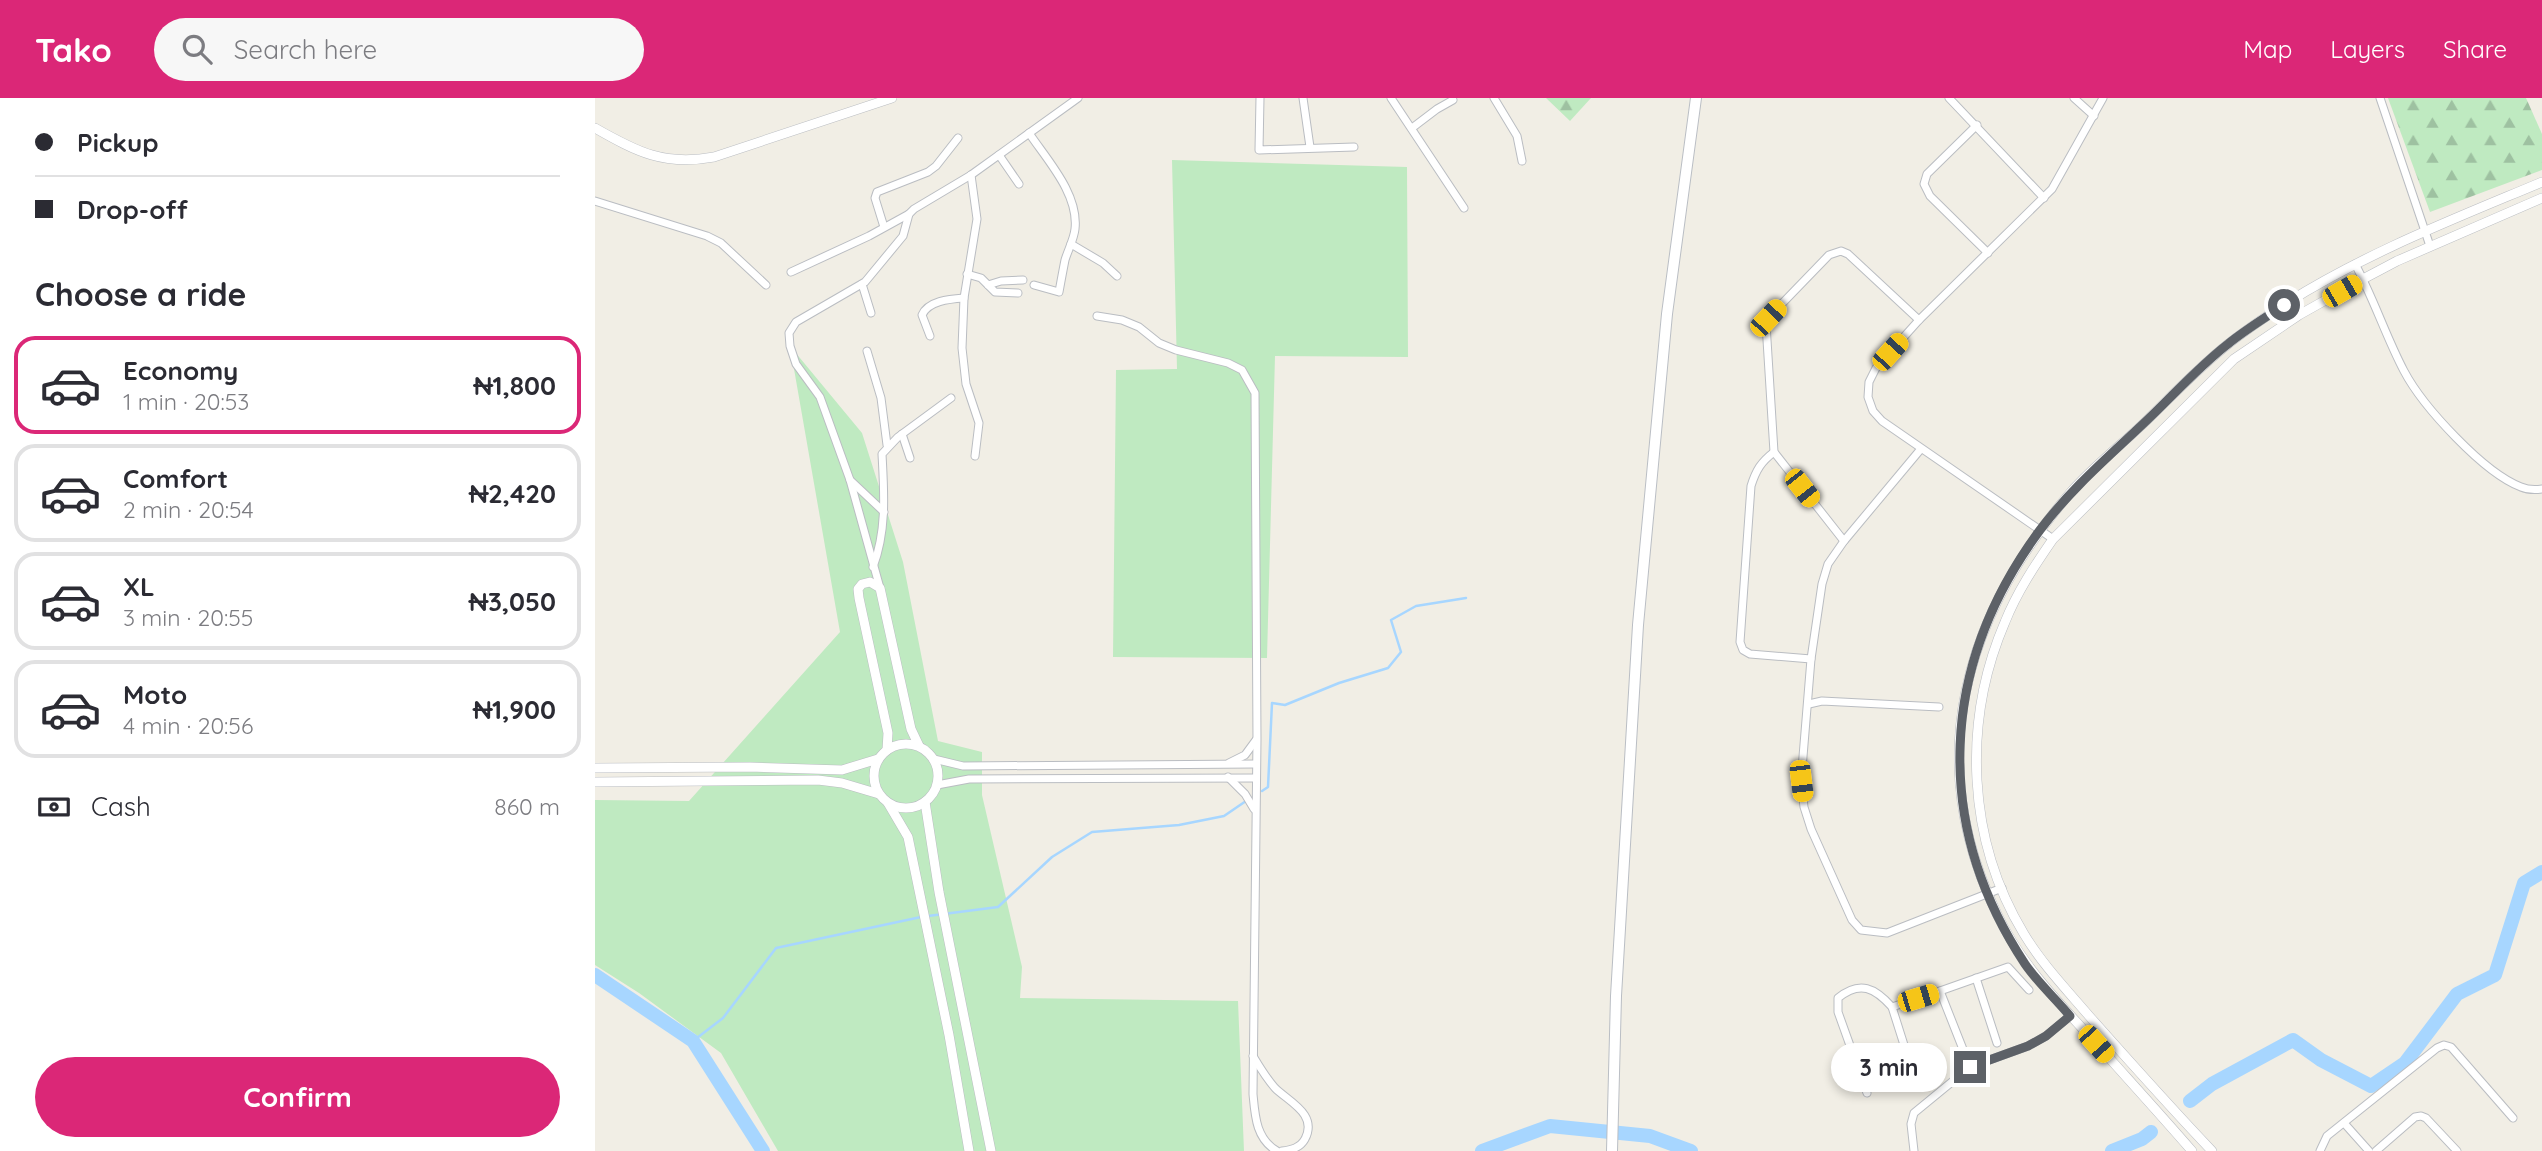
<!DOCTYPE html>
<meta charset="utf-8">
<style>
:root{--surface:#fff;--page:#f7f7f7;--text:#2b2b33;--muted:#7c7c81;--line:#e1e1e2;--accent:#db2777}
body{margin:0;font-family:Quicksand,sans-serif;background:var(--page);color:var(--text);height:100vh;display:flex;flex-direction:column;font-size:26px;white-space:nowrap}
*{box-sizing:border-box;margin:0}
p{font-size:23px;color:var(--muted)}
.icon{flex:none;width:38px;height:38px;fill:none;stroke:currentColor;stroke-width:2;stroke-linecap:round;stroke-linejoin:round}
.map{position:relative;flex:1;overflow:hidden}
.sheet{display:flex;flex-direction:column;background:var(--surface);width:595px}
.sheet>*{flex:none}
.top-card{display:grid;align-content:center;height:154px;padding:0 35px;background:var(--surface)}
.end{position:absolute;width:32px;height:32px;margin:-16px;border:9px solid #5d6167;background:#fff;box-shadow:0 0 0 4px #fff}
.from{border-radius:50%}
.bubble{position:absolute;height:49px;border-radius:24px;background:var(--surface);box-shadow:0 4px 10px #0003;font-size:23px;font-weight:800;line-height:49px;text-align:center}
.car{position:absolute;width:21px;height:42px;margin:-21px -10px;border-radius:9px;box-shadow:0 0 5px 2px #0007;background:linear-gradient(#f5c518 24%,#345 0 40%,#f5c518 0 76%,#345 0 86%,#f5c518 0)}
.top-card b{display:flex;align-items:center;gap:24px;height:66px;font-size:26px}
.top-card b+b{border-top:2px solid var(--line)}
.top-card i{width:18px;height:18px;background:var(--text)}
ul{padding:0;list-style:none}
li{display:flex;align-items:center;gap:21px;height:98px;margin:0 14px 10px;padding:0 21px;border:4px solid var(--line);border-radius:21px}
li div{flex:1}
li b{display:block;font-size:26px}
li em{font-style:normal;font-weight:800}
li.active{border-color:var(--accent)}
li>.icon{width:63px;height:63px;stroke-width:1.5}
h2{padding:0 35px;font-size:32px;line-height:84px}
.pay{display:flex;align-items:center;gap:18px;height:77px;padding:0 35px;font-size:26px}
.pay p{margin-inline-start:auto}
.button{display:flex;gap:14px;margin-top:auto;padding:14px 35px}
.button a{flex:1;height:80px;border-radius:42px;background:var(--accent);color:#fff;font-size:28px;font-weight:800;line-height:80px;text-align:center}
header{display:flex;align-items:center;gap:42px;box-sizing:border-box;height:98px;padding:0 35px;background:var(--accent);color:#fff}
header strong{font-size:33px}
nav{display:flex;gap:38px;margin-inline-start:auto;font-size:24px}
.search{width:490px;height:63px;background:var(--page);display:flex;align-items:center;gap:18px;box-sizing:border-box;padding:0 24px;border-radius:38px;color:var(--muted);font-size:26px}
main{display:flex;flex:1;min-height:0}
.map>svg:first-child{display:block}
</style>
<header>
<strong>Tako</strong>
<div class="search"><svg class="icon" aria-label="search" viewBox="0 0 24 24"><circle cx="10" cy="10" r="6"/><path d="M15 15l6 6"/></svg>Search here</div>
<nav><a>Map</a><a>Layers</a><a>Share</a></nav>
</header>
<main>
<section class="sheet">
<div class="top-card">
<b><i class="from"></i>Pickup</b>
<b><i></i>Drop-off</b>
</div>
<h2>Choose a ride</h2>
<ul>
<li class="active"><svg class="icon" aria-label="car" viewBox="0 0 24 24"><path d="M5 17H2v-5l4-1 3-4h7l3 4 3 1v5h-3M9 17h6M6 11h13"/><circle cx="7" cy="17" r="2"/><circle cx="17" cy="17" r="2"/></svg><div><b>Economy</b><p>1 min · 20:53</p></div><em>₦1,800</em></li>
<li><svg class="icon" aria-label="car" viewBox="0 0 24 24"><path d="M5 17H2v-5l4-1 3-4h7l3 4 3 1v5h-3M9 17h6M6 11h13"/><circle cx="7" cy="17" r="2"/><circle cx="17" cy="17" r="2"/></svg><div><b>Comfort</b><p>2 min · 20:54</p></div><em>₦2,420</em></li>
<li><svg class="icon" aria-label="car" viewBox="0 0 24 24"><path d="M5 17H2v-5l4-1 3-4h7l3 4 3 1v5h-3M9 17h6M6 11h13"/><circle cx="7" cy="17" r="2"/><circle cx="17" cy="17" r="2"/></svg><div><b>XL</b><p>3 min · 20:55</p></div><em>₦3,050</em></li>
<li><svg class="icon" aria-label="car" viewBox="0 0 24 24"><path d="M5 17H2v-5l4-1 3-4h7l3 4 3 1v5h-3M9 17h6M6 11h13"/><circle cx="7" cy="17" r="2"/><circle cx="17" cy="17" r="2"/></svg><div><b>Moto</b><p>4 min · 20:56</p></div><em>₦1,900</em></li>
</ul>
<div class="pay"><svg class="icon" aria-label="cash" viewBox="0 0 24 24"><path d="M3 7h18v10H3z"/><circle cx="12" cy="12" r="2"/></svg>Cash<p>860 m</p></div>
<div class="button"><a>Confirm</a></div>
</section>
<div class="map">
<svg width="1947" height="1053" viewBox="0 0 1947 1053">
<defs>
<pattern id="forest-firs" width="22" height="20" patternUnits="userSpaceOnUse" patternTransform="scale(1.75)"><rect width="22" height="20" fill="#bfeac1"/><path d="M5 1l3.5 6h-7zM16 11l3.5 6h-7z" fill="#9ec1a1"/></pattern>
</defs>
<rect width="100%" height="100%" fill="#f1eee5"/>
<!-- green -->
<g fill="#bfeac1">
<path d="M 577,62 L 812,69 L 813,259 L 680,258 L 672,560 L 518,559 L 521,272 L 582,271 Z"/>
<path d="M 195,248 L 267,335 L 308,464 L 343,643 L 387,654 L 387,697 L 427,869 L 425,900 L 643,903 L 649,1053 L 183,1053 L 126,955 L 44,895 L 0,867 L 0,702 L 94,703 L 245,534 Z"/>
</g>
<!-- forest -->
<g fill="url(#forest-firs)">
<path d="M 951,0 L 996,0 L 975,23 Z"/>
<path d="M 1793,0 L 1931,0 L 1947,36 L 1947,72 L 1835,114 Z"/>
</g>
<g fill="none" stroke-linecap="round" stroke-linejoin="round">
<!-- stream -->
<g stroke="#a7d6ff" stroke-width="2.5">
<path d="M 667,693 L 673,689 L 677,605 L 690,607 L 744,585 L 793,570 L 806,554 L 796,522 L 821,508 L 871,500"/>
<path d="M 333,818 L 403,809 L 457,759 L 497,734 L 584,727 L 629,718 L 651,703"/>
<path d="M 98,943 L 128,920 L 181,850 L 326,819"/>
</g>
<!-- river -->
<g stroke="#a7d6ff" stroke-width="14">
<path d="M 0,877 L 98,943 L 168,1053"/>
<path d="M 1595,1003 L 1617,986 L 1698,942 L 1726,962 L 1776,988 L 1810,965 L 1862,896 L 1900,877 L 1929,785 L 1947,774"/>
<path d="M 887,1053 L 955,1028 L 1055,1038 L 1096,1053"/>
<path d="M 1517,1053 L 1547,1041 L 1556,1034"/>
</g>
<defs>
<g id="minor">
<path d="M 665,0 L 664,52 L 759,49"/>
<path d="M 708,0 L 715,49"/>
<path d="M 796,0 L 869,110"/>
<path d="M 899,0 L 922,38 L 927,63"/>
<path d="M 1354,0 L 1449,100"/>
<path d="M 1479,0 L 1499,18"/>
<path d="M 1785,0 L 1835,148"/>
<path d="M 1382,27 L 1332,76 L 1329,86 L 1335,98 L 1393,155"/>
<path d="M 817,30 L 842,11 L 858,2"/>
<path d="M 434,35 C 452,62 484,96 480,131 C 479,141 473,152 470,162 C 468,172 466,183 464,194 L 439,187"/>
<path d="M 404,57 L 424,86"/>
<path d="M 376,77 L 382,121 L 369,200 L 367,250 L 371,286 L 384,325 L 380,358"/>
<path d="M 0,103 L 112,138 L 126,145 L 171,187"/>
<path d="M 289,129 L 280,100 L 282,94 L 333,74 L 341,68 L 363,40"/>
<path d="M 476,146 L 508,165 L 522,178"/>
<path d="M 1760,166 C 1779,201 1791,239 1809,273 C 1828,309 1889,375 1926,389 C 1933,392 1940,392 1947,391"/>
<path d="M 196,174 L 274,138 L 314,116"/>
<path d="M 372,176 L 386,180 L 400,194 L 423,195"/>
<path d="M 267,186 L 276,215"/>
<path d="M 393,187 L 406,183 L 428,182"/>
<path d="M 502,218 L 527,222 L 544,229 L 564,245 L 581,252 L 633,265 L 647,272 L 660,295 L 662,641 L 658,996 C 660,1018 661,1041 682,1053"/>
<path d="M 335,238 L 327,217 C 333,203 354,201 369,200"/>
<path d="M 272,253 L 286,300 L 292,347"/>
<path d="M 307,336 L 315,360"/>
<path d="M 1325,352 L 1249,443 L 1233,466 L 1227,486 L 1216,561 L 1206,683 L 1209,709 L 1216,731 L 1257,822 L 1266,832 L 1292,835 L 1407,790"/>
<path d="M 1179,354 C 1166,364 1161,372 1156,388 L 1145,544 L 1148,552 L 1155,556 L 1216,561"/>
<path d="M 255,382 L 285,490"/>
<path d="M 289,414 L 255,382 L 225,299 L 201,266 L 195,248 L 194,235 L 201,224 L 270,184 L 308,138 L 314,116 L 319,111 L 376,77 L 483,0"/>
<path d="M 1458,441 L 1287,323 L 1278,313 L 1273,299 L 1274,284 L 1281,270 L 1324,222 L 1457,91 L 1508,0"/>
<path d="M 1249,443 L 1179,354 L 1171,226 L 1173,220 L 1234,157 L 1246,153 L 1253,156 L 1324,222"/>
<path d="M 278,469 C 292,432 289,394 287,356 L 303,339 L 356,300"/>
<path d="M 1214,606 L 1227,603 L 1344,609"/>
<path d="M 339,661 L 368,668 L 661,666"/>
<path d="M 634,665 L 650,657 L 661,642"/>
<path d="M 633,679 L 650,696 L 659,711"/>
<path d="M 342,687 L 374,681 L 661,680"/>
<path d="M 1381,880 L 1402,945"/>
<path d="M 1345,893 L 1413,869 L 1434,892"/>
<path d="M 658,958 C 664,968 671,980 680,990 C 694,1004 723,1016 710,1041 C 705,1050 696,1052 687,1053"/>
<path d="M 1316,969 L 1297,909 L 1345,893 L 1375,969 L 1433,948 L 1451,938 L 1475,918"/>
<path d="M 1272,995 L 1243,914 L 1243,900 C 1265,882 1280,890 1297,909"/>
<path d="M 1749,1025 L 1774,1053"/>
<path d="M 1319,1053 L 1316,1026 L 1319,1015 L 1375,969"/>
<path d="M 1725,1053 L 1732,1038 L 1842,950 L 1849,947 L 1856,949 L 1918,1020"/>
<path d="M 1781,1053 L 1820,1019 L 1826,1018 L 1831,1020 L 1862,1053"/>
</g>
<g id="tertiary">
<path d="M 0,30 C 42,54 69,68 119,59 L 297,0"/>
<circle cx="311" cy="678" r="32"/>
<path d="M 292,652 L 293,635 L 264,500 L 263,491 L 267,486 L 275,484 L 285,490 L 316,631 L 324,648"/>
<path d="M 0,670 L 155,669 L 247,672 L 283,661"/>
<path d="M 0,684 L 223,682 L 247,685 L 284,696"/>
<path d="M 330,704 L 344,794 L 396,1053"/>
<path d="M 293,705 L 313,739 L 354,937 L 374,1053"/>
<path d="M 1597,1053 C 1565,1016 1532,980 1499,943 C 1462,903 1425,865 1402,816 C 1327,662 1369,518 1476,394 C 1498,369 1525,348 1549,325 C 1576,299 1603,270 1632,247 C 1649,233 1669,220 1687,208 C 1768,156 1859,121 1947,84"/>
<path d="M 1617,1053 C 1575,1009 1535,964 1495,919 C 1472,892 1447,866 1429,836 C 1372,742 1367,624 1410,524 C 1422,494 1440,467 1458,441 L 1639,261 L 1704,217 L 1768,181 L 1802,163 L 1947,100"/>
</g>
<path id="secondary" d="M 1017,1053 L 1021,898 L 1043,527 L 1072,216 L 1101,0"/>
</defs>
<!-- minor casing -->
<use href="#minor" stroke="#babdc2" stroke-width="9"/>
<!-- tertiary casing -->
<use href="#tertiary" stroke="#babdc2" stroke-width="10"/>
<!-- secondary casing -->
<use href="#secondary" stroke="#babec4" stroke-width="12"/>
<!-- minor -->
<use href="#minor" stroke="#fff" stroke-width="7"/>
<!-- tertiary -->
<use href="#tertiary" stroke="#fff" stroke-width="9"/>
<!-- secondary -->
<use href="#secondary" stroke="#fff" stroke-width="10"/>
</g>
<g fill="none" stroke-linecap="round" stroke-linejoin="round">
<!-- route -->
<path stroke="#5d6167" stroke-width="9" d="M 1375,969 L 1433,948 L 1451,938 L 1475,918 C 1461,901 1443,885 1430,866 C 1337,725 1345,567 1445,432 C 1475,392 1512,360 1548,326 C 1576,300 1602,270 1633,246 C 1650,232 1670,220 1689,207"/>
</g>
</svg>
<i class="end from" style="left:1689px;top:207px"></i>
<i class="end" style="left:1375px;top:969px"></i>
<div class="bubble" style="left:1236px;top:945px;width:116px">3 min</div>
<i class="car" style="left:1747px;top:193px;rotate:60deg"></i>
<i class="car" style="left:1173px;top:220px;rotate:43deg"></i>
<i class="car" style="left:1295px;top:254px;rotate:42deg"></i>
<i class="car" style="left:1207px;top:390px;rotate:142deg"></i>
<i class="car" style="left:1206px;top:683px;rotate:173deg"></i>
<i class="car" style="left:1323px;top:900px;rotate:73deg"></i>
<i class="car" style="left:1501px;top:946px;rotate:138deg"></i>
</div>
</main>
